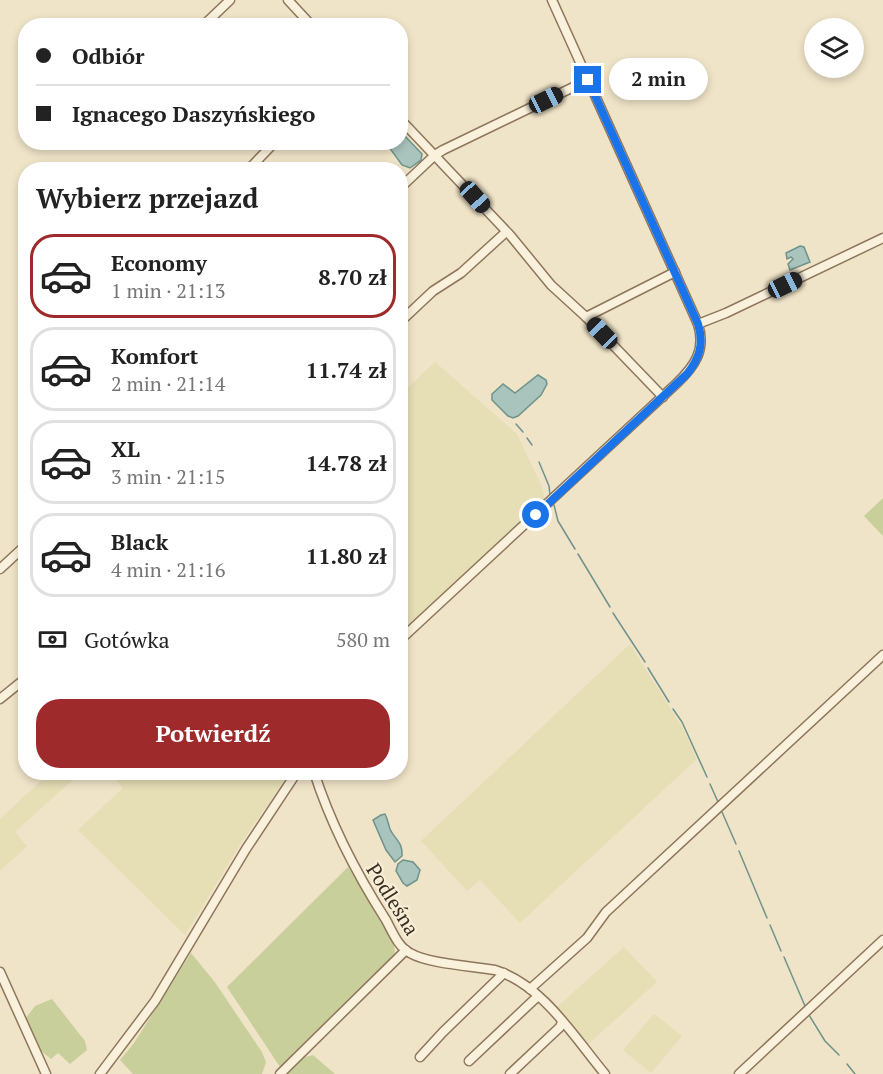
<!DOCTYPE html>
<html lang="pl">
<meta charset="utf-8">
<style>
:root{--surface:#fff;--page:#f6f6f6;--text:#222;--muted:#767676;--line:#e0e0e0;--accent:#9e2a2b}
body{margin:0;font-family:"PT Serif",serif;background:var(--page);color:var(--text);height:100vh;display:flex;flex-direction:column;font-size:22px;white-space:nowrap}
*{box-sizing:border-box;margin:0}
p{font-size:20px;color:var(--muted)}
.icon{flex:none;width:33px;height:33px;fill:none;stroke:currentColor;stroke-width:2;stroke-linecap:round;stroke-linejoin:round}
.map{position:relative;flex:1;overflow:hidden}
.details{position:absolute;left:18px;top:162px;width:390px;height:618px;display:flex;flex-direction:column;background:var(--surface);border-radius:24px;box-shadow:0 3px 9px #0003}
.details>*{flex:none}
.hud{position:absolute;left:18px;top:18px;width:390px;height:132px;border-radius:24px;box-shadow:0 3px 9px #0003;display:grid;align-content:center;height:132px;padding:0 18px;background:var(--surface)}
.controls{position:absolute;left:804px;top:18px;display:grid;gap:12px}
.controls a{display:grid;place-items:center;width:60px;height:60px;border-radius:50%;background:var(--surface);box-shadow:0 3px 9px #0003;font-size:30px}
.end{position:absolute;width:27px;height:27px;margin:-14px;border:8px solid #1a73e8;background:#fff;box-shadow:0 0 0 3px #fff}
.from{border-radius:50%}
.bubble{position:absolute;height:42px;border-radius:21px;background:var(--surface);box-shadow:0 3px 9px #0003;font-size:20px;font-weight:600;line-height:42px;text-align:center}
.car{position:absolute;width:18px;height:36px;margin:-18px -9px;border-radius:8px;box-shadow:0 0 4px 2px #0007;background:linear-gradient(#222 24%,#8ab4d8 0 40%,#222 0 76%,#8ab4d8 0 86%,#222 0)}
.hud b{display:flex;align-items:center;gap:21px;height:57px;font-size:22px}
.hud b+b{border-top:2px solid var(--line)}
.hud i{width:15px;height:15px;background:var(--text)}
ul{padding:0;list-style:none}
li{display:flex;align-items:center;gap:18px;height:84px;margin:0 12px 9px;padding:0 6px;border:3px solid var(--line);border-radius:24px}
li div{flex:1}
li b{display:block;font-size:22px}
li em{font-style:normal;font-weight:600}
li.on{border-color:var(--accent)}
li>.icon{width:54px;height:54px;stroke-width:1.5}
h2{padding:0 18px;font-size:27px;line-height:72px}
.pay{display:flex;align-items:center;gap:15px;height:66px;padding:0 18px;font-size:22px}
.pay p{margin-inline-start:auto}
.action{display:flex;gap:12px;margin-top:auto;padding:12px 18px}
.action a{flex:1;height:69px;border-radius:24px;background:var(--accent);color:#fff;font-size:24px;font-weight:600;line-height:69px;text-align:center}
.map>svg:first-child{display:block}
</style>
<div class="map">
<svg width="883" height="1074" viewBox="0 0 883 1074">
<rect width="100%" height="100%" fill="#f0e4c8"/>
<!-- farmland -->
<g fill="#e6deb5">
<path d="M 435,362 L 517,434 L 542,487 L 545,501 L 401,633 L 401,394 Z"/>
<path d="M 630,644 L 682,727 L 697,759 L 520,923 L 480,880 L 467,891 L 421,841 Z"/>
<path d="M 42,773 L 80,773 L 15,832 L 27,846 L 0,871 L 0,819 L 45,777 Z"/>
<path d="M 109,773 L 290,773 L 245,837 L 185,935 L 78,830 L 123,788 Z"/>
<path d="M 624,947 L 657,982 L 586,1046 L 556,1008 Z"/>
<path d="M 654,1014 L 682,1036 L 651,1073 L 623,1050 Z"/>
</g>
<!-- green -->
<g fill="#c9cf9b">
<path d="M 883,498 L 883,536 L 864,516 Z"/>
<path d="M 348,867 L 394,942 L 395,956 L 280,1067 L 227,987 Z"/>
<path d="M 191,953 L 214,981 L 262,1052 L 266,1062 L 262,1074 L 133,1074 L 120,1060 L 134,1043 Z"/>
<path d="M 52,999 L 85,1041 L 87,1050 L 70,1064 L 58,1053 L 51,1059 L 41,1051 L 25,1019 L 35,1006 Z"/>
<path d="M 313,1055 L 335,1074 L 287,1074 L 305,1057 Z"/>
</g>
<!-- water -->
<g fill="#a9c4bc" stroke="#6f938a" stroke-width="1.5">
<path d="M 401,132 L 422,154 L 421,160 L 410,168 L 402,165 L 386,143 L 400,142 Z"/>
<path d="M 800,246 L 804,247 L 810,262 L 790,270 L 788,264 L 793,259 L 791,257 L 787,259 L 786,253 Z"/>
<path d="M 538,375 L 546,380 L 547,384 L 541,395 L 518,416 L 513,418 L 508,416 L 492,400 L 492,394 L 503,384 L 515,393 Z"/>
<path d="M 385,814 C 388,820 388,823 390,829 C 394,839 403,841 402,856 L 395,862 L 386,850 L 373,820 L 381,815 Z"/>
<path d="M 403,860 L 413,862 L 420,870 L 417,880 L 407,886 L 403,883 L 396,871 L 398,864 Z"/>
</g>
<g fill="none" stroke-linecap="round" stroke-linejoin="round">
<!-- stream -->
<g stroke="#6f938a" stroke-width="1.5">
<path d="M 516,424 L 523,432"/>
<path d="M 527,438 L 532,445"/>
<path d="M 539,462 L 549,486 L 550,495"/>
<path d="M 554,505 L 558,521 L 575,549"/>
<path d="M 578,554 L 610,607"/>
<path d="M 613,613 L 645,662"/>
<path d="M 648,668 L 669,702"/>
<path d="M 673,709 L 682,722 L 707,777"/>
<path d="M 710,784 L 718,802"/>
<path d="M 722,812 L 736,844"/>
<path d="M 739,851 L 767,918"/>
<path d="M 770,925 L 781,951"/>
<path d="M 784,957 L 805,1006"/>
<path d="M 809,1015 L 825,1041 L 839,1055"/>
<path d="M 847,1064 L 855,1074"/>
</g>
<defs>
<g id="minor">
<path d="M 288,0 L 312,26"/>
<path d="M 207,22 L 230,0"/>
<path d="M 400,119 L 510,235 L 551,285 L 586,317 L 663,397"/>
<path d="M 248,170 L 275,142"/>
<path d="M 400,188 L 435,155 L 443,150 L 588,80"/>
<path d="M 586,317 L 675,272"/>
<path d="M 400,322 L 433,291 L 461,273 L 506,232"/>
<path d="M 698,324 L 726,313 L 883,238"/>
<path d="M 0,569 L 26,545"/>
<path d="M 400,640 L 676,384 C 695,366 706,350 698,324 L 552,0"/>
<path d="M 0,699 L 26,678"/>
<path d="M 314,772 C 331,825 356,873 386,920 C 392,931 398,947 410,953 C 429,964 472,966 495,970 C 543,985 574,1037 605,1074"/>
<path d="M 0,972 L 46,1074"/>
<path d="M 530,989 L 587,938 L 606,912 L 883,655"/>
<path d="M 420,1057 L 443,1032 L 504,973"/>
<path d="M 469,1061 L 538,996"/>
<path d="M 100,1074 L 155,1001 L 246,849 L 297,772"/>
<path d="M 280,1074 L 406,950"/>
<path d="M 510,1074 L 560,1027 L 562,1022"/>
<path d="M 739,1074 L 883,940"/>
</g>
</defs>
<!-- minor casing -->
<use href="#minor" stroke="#8d765c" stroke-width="11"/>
<!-- minor -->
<use href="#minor" stroke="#faf1dc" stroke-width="8"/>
</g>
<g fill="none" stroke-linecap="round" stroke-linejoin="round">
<!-- route -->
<path stroke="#1a73e8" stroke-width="8" d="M 536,515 L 687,374 C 700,358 704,343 698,324 L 588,80"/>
</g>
<g text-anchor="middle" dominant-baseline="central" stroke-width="4.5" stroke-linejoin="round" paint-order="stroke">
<!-- street labels -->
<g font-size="20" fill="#3d2e20" stroke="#f7eed8">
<text transform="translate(393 899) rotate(58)">Podleśna</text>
</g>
</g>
</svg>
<div class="controls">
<a><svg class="icon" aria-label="layers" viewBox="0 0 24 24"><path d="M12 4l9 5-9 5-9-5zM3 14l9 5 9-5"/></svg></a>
</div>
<i class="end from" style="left:536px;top:515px"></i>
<i class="end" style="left:588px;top:80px"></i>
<div class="bubble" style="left:609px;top:58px;width:99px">2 min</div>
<i class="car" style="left:546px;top:100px;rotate:64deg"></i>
<i class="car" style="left:475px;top:197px;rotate:138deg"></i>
<i class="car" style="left:785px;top:285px;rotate:64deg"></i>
<i class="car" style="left:602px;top:333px;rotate:316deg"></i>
<div class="hud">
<b><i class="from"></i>Odbiór</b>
<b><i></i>Ignacego Daszyńskiego</b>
</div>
<section class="details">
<h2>Wybierz przejazd</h2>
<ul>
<li class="on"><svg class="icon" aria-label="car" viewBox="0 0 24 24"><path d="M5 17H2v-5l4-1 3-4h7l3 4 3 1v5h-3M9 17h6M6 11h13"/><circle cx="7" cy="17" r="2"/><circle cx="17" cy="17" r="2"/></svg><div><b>Economy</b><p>1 min · 21:13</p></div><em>8.70 zł</em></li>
<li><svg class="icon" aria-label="car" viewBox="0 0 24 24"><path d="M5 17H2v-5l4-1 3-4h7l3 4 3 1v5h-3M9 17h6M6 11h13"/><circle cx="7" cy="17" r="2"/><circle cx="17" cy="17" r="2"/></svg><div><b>Komfort</b><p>2 min · 21:14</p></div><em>11.74 zł</em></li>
<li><svg class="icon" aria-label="car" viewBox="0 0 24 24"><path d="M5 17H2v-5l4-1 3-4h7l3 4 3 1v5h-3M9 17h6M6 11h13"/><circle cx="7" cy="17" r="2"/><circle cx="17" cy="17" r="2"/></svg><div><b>XL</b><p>3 min · 21:15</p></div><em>14.78 zł</em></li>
<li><svg class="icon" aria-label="car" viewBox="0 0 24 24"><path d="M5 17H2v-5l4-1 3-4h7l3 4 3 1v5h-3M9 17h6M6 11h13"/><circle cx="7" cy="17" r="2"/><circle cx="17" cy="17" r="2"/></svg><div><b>Black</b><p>4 min · 21:16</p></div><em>11.80 zł</em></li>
</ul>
<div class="pay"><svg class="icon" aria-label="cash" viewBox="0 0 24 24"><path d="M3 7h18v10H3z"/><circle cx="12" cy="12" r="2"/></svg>Gotówka<p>580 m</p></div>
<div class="action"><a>Potwierdź</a></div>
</section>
</div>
